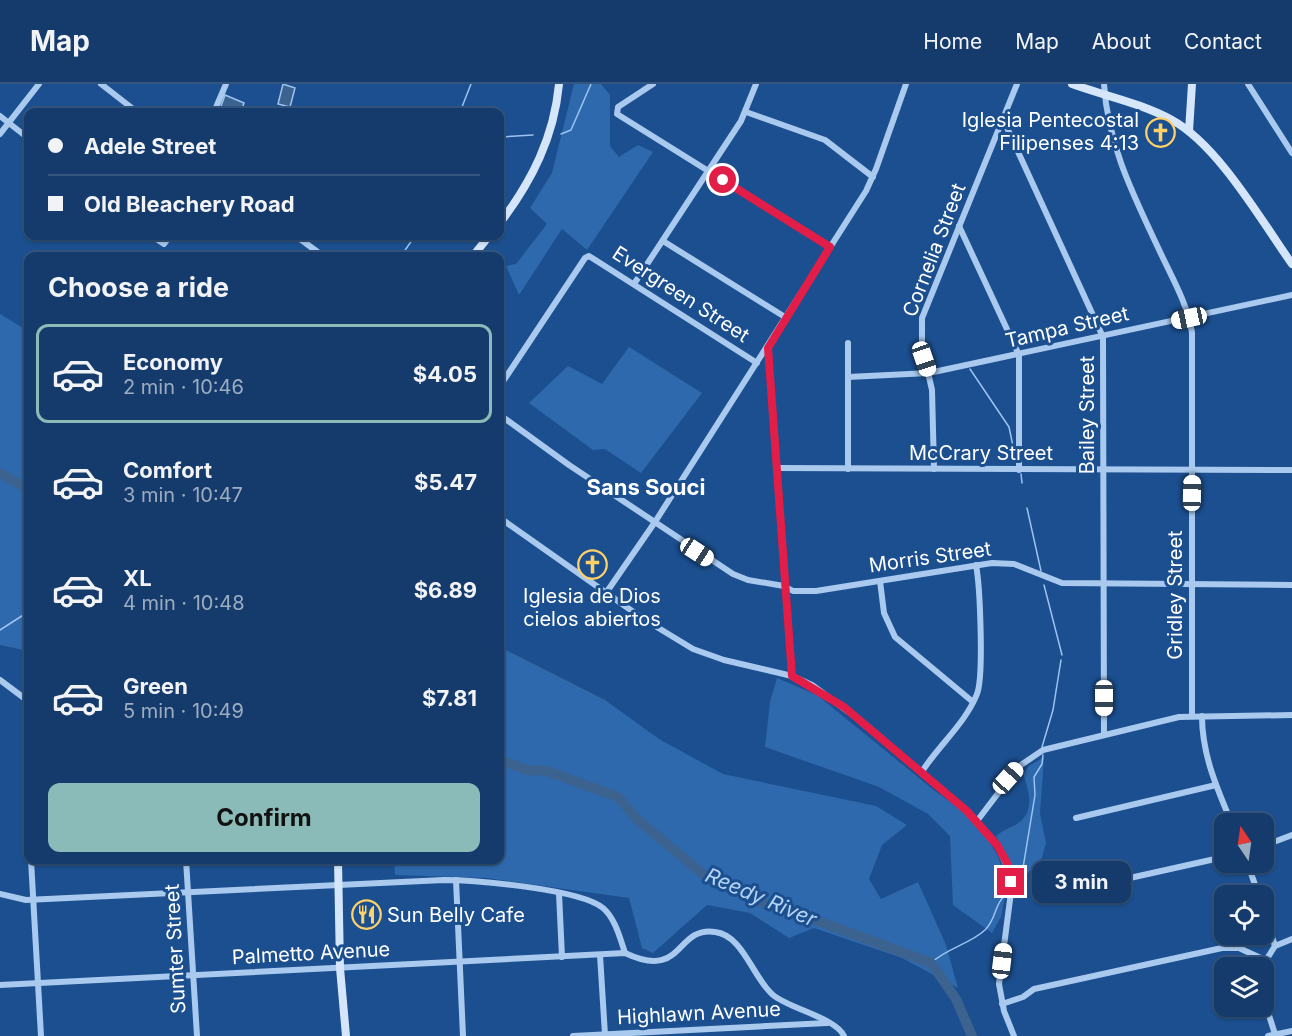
<!DOCTYPE html>
<meta charset="utf-8">
<style>
:root{--surface:#143b6b;--page:#214673;--text:#f1f3f6;--muted:#9dadc1;--line:#33557e;--accent:#8bbbb9}
body{margin:0;font-family:Inter,sans-serif;background:var(--page);color:var(--text);height:100vh;display:flex;flex-direction:column;font-size:22px;white-space:nowrap}
*{box-sizing:border-box;margin:0}
p{font-size:20px;color:var(--muted)}
.icon{flex:none;width:33px;height:33px;fill:none;stroke:currentColor;stroke-width:2;stroke-linecap:round;stroke-linejoin:round}
.map{position:relative;flex:1;overflow:hidden}
.side{position:absolute;left:24px;top:168px;width:480px;height:612px;display:flex;flex-direction:column;background:var(--surface);border-radius:12px;box-shadow:0 2px 4px #0004,0 0 0 2px var(--line)}
.side>*{flex:none}
.guide{position:absolute;left:24px;top:24px;width:480px;height:132px;border-radius:12px;box-shadow:0 2px 4px #0004,0 0 0 2px var(--line);display:grid;align-content:center;height:132px;padding:0 24px;background:var(--surface)}
.needle{width:39px;rotate:347deg}
.controls{position:absolute;left:1214px;top:729px;display:grid;gap:12px}
.controls a{display:grid;place-items:center;width:60px;height:60px;border-radius:12px;background:var(--surface);box-shadow:0 2px 4px #0004,0 0 0 2px var(--line);font-size:30px}
.end{position:absolute;width:27px;height:27px;margin:-14px;border:8px solid #e11d48;background:#fff;box-shadow:0 0 0 3px #fff}
.from{border-radius:50%}
.bubble{position:absolute;height:42px;border-radius:12px;background:var(--surface);box-shadow:0 2px 4px #0004,0 0 0 2px var(--line);font-size:20px;font-weight:700;line-height:42px;text-align:center}
.car{position:absolute;width:18px;height:36px;margin:-18px -9px;border-radius:8px;box-shadow:0 0 4px 2px #0007;background:linear-gradient(#fff 24%,#345 0 40%,#fff 0 76%,#345 0 86%,#fff 0)}
.guide b{display:flex;align-items:center;gap:21px;height:57px;font-size:22px}
.guide b+b{border-top:2px solid var(--line)}
.guide i{width:15px;height:15px;background:var(--text)}
ul{padding:0;list-style:none}
li{display:flex;align-items:center;gap:18px;height:99px;margin:0 12px 9px;padding:0 12px;border:3px solid transparent;border-radius:12px}
li div{flex:1}
li b{display:block;font-size:22px}
li em{font-style:normal;font-weight:700}
li.current{border-color:var(--accent)}
li>.icon{width:54px;height:54px;stroke-width:1.5}
h2{padding:0 24px;font-size:27px;line-height:72px}
.action{display:flex;gap:12px;margin-top:auto;padding:12px 24px}
.action a{flex:1;height:69px;border-radius:12px;background:var(--accent);color:#111;font-size:24px;font-weight:700;line-height:69px;text-align:center}
header{display:flex;align-items:center;gap:36px;box-sizing:border-box;height:84px;padding:0 30px;background:var(--surface);border-bottom:2px solid var(--line)}
header strong{font-size:28px}
nav{display:flex;gap:33px;margin-inline-start:auto;font-size:21px}
.map>svg:first-child{display:block}
</style>
<header>
<strong>Map</strong>
<nav><a>Home</a><a>Map</a><a>About</a><a>Contact</a></nav>
</header>
<div class="map">
<svg width="1292" height="952" viewBox="0 0 1292 952">
<rect width="100%" height="100%" fill="#1b4f8f"/>
<!-- green -->
<g fill="#2e69ad">
<path d="M 574,0 L 601,0 L 610,11 L 610,62 L 619,73 L 638,61 L 653,68 L 587,166 L 562,145 L 519,211 L 506,182 L 516,180 L 547,140 L 530,124 L 552,89 Z"/>
<path d="M 0,230 L 28,247 L 28,567 L 0,561 Z"/>
<path d="M 629,263 L 702,309 L 641,389 L 605,365 L 593,366 L 529,319 L 568,282 L 602,300 Z"/>
<path d="M 500,563 L 605,616 L 659,655 L 723,690 L 876,722 L 907,741 L 882,761 L 869,795 L 881,815 L 918,798 L 946,861 L 958,904 L 902,874 L 814,844 L 789,854 L 750,829 L 707,821 L 653,869 L 642,864 L 629,814 L 487,794 L 395,791 L 394,776 L 500,776 Z"/>
<path d="M 777,594 L 817,611 L 935,707 L 977,737 L 998,772 L 1007,802 L 1001,833 L 992,849 L 953,821 L 950,752 L 928,730 L 879,703 L 765,663 L 770,618 Z"/>
<path d="M 1044,673 L 1040,730 L 1046,759 L 1042,774 L 1020,797 L 996,752 C 1004,745 1014,743 1021,737 C 1035,724 1028,704 1023,690 L 1029,682 Z"/>
</g>
<!-- water -->
<g fill="#3c6290" stroke="#9cc4f0" stroke-width="1.5">
<path d="M 283,0 L 295,4 L 290,23 L 278,20 Z"/>
<path d="M 225,11 L 244,19 L 241,28 L 219,28 Z"/>
</g>
<g fill="none" stroke-linecap="round" stroke-linejoin="round">
<!-- stream -->
<g stroke="#9cc4f0" stroke-width="1.5">
<path d="M 460,28 L 471,0"/>
<path d="M 561,50 L 571,46 L 591,0"/>
<path d="M 500,53 L 533,51"/>
<path d="M 401,172 L 415,152"/>
<path d="M 970,285 L 1009,343 L 1014,367"/>
<path d="M 1021,390 L 1022,399"/>
<path d="M 1027,424 L 1041,487"/>
<path d="M 1044,501 L 1062,571"/>
<path d="M 0,546 L 28,528"/>
<path d="M 1042,663 L 1053,626 L 1061,576"/>
<path d="M 1016,807 L 1020,802 L 1035,711 L 1034,693 L 1042,680 L 1043,671"/>
<path d="M 931,879 C 947,864 970,860 985,846 C 996,836 994,822 1004,812"/>
</g>
<!-- river -->
<g stroke="#3c6290" stroke-width="10">
<path d="M 0,389 L 28,405"/>
<path d="M 500,676 L 527,686 L 547,687 L 618,713 L 638,736 L 709,795 L 770,822 L 786,825 L 931,879 L 956,915 L 972,952"/>
</g>
<!-- street -->
<g stroke="#a9c9ee" stroke-width="6">
<path d="M 101,0 L 137,28"/>
<path d="M 653,0 L 618,23 L 617,30 L 830,163"/>
<path d="M 1104,0 C 1108,64 1136,116 1162,172 C 1174,197 1188,222 1192,249 L 1192,632"/>
<path d="M 1248,0 L 1292,69"/>
<path d="M 214,28 L 226,0"/>
<path d="M 746,28 L 825,56 L 873,93"/>
<path d="M 0,32 L 28,54"/>
<path d="M 1003,35 L 1103,253 L 1104,649"/>
<path d="M 0,50 L 39,0"/>
<path d="M 959,142 L 1019,271 L 1019,386"/>
<path d="M 152,152 L 164,160 L 170,152"/>
<path d="M 296,152 L 323,172"/>
<path d="M 663,157 L 785,233"/>
<path d="M 634,200 L 741,37 L 756,0"/>
<path d="M 768,264 L 792,592"/>
<path d="M 848,293 L 929,289 L 1292,211"/>
<path d="M 500,302 L 585,174 L 589,172 L 757,279"/>
<path d="M 500,331 L 569,381 L 733,490 L 748,496 L 784,502 L 793,507 L 816,507 L 992,479 L 1014,480 L 1062,499 L 1292,501"/>
<path d="M 777,384 L 1292,386"/>
<path d="M 848,385 L 848,259"/>
<path d="M 934,385 L 932,306 L 922,262 L 922,234 L 1017,0"/>
<path d="M 500,434 L 642,534 L 693,565 L 724,576 L 792,592 L 812,601 L 865,640 L 967,727 L 997,761 L 1010,789 L 1011,808 L 999,900 L 1004,927 L 1014,952"/>
<path d="M 880,497 L 884,529 L 895,553 L 973,618"/>
<path d="M 606,509 L 655,438 L 866,107 L 876,85 L 906,0"/>
<path d="M 0,596 L 28,617"/>
<path d="M 1202,632 C 1202,671 1217,704 1232,740"/>
<path d="M 921,689 C 938,662 965,640 977,610 C 984,592 980,502 976,481"/>
<path d="M 1076,734 L 1216,701"/>
<path d="M 977,737 L 1018,683 L 1043,666 L 1179,633 L 1292,631"/>
<path d="M 1263,762 L 1292,751"/>
<path d="M 31,776 L 41,952"/>
<path d="M 186,776 L 197,952"/>
<path d="M 1247,778 L 1259,812"/>
<path d="M 456,796 L 463,952"/>
<path d="M 1067,808 L 1224,773"/>
<path d="M 559,809 L 562,873"/>
<path d="M 0,810 L 26,816 L 444,796 C 475,796 580,805 603,824 C 615,834 620,854 625,869"/>
<path d="M 1263,824 L 1275,862"/>
<path d="M 600,871 L 605,951"/>
<path d="M 1261,884 L 1275,862 L 1292,855"/>
<path d="M 0,901 L 625,869 C 684,897 675,842 715,848 C 743,851 753,894 773,911 C 790,925 836,934 844,952"/>
<path d="M 1263,913 L 1275,950"/>
<path d="M 1002,920 L 1023,913 L 1034,905 L 1222,864 L 1239,864 L 1265,876"/>
<path d="M 573,952 L 827,939"/>
<path d="M 1268,952 L 1292,947"/>
</g>
<!-- secondary -->
<g stroke="#d6e6fa" stroke-width="8">
<path d="M 1072,0 C 1105,12 1141,19 1172,36 C 1218,61 1261,136 1292,180"/>
<path d="M 1189,47 L 1192,0"/>
<path d="M 500,139 C 532,97 554,53 559,0"/>
<path d="M 473,172 L 489,152"/>
<path d="M 338,776 L 340,884 L 346,952"/>
</g>
</g>
<g fill="none" stroke-linecap="round" stroke-linejoin="round">
<!-- route -->
<path stroke="#e11d48" stroke-width="8" d="M 723,96 L 830,163 L 768,264 L 792,592 L 844,623 L 967,727 L 997,761 L 1007,779 L 1011,798"/>
</g>
<!-- icons -->
<defs>
<symbol id="church-ring" viewBox="-11 -11 22 22"><circle r="9.5" fill="#1b4f8f" stroke="#ffd166" stroke-width="1.5"/><path d="M-1.2-6h2.4v3.5h3.3v2.4h-3.3V6h-2.4V-.1h-3.3v-2.4h3.3Z" fill="#ffd166"/></symbol>
<symbol id="restaurant-ring" viewBox="-11 -11 22 22"><circle r="9.5" fill="#1b4f8f" stroke="#ffd166" stroke-width="1.5"/><path d="M-5-6h1v4h1v-4h1v4h1v-4h1v5L-1.5 .5V6h-2V.5L-5-1ZM5-6V6H3V1.5H1.5Q1.5-4 5-6Z" fill="#ffd166"/></symbol>
</defs>
<g fill-rule="evenodd">
<use href="#church-ring" x="1144" y="32" width="33" height="33"/>
<use href="#church-ring" x="576" y="464" width="33" height="33"/>
<use href="#restaurant-ring" x="350" y="814" width="33" height="33"/>
</g>
<g text-anchor="middle" dominant-baseline="central" stroke-width="6" stroke-linejoin="round" paint-order="stroke">
<!-- poi labels -->
<g font-size="20" fill="#fff" stroke="#1b4f8f" text-anchor="end">
<text x="1139" y="36">Iglesia Pentecostal<tspan x="1139" dy="23">Filipenses 4:13</tspan></text>
<text x="592" y="512" text-anchor="middle">Iglesia de Dios<tspan x="592" dy="23">cielos abiertos</tspan></text>
<text x="387" y="831" text-anchor="start">Sun Belly Cafe</text>
</g>
<!-- street labels -->
<g font-size="20" fill="#fff" stroke="#1b4f8f">
<text transform="translate(934 166) rotate(-69)">Cornelia Street</text>
<text transform="translate(681 210) rotate(33)">Evergreen Street</text>
<text transform="translate(1067 243) rotate(-13)">Tampa Street</text>
<text transform="translate(1087 331) rotate(-90)">Bailey Street</text>
<text x="981" y="369">McCrary Street</text>
<text transform="translate(930 473) rotate(-8)">Morris Street</text>
<text transform="translate(1175 511) rotate(-90)">Gridley Street</text>
<text transform="translate(175 865) rotate(-93)">Sumter Street</text>
<text transform="translate(311 869) rotate(-3)">Palmetto Avenue</text>
<text transform="translate(699 929) rotate(-3)">Highlawn Avenue</text>
</g>
<!-- water labels -->
<g font-size="21" font-style="italic" fill="#b5d3f5" stroke="#1b4f8f">
<text transform="translate(761 813) rotate(23)">Reedy River</text>
</g>
<!-- quarter labels -->
<g font-size="22" font-weight="bold" fill="#fff" stroke="#1b4f8f">
<text x="646" y="403">Sans Souci</text>
</g>
</g>
</svg>
<div class="controls">
<a><svg class="needle" viewBox="-14 -14 28 28"><path d="M0-13l5 13h-10z" fill="#e53935"/><path d="M0 13l5-13h-10z" fill="#9dadc1"/></svg></a>
<a><svg class="icon" aria-label="locate" viewBox="0 0 24 24"><circle cx="12" cy="12" r="6"/><path d="M12 2v4M12 18v4M2 12h4M18 12h4"/></svg></a>
<a><svg class="icon" aria-label="layers" viewBox="0 0 24 24"><path d="M12 4l9 5-9 5-9-5zM3 14l9 5 9-5"/></svg></a>
</div>
<i class="end from" style="left:723px;top:96px"></i>
<i class="end" style="left:1011px;top:798px"></i>
<div class="bubble" style="left:1032px;top:777px;width:99px">3 min</div>
<i class="car" style="left:1189px;top:234px;rotate:258deg"></i>
<i class="car" style="left:924px;top:275px;rotate:161deg"></i>
<i class="car" style="left:1192px;top:409px;rotate:1deg"></i>
<i class="car" style="left:697px;top:468px;rotate:123deg"></i>
<i class="car" style="left:1104px;top:614px;rotate:180deg"></i>
<i class="car" style="left:1008px;top:694px;rotate:42deg"></i>
<i class="car" style="left:1002px;top:877px;rotate:7deg"></i>
<div class="guide">
<b><i class="from"></i>Adele Street</b>
<b><i></i>Old Bleachery Road</b>
</div>
<section class="side">
<h2>Choose a ride</h2>
<ul>
<li class="current"><svg class="icon" aria-label="car" viewBox="0 0 24 24"><path d="M5 17H2v-5l4-1 3-4h7l3 4 3 1v5h-3M9 17h6M6 11h13"/><circle cx="7" cy="17" r="2"/><circle cx="17" cy="17" r="2"/></svg><div><b>Economy</b><p>2 min · 10:46</p></div><em>$4.05</em></li>
<li><svg class="icon" aria-label="car" viewBox="0 0 24 24"><path d="M5 17H2v-5l4-1 3-4h7l3 4 3 1v5h-3M9 17h6M6 11h13"/><circle cx="7" cy="17" r="2"/><circle cx="17" cy="17" r="2"/></svg><div><b>Comfort</b><p>3 min · 10:47</p></div><em>$5.47</em></li>
<li><svg class="icon" aria-label="car" viewBox="0 0 24 24"><path d="M5 17H2v-5l4-1 3-4h7l3 4 3 1v5h-3M9 17h6M6 11h13"/><circle cx="7" cy="17" r="2"/><circle cx="17" cy="17" r="2"/></svg><div><b>XL</b><p>4 min · 10:48</p></div><em>$6.89</em></li>
<li><svg class="icon" aria-label="car" viewBox="0 0 24 24"><path d="M5 17H2v-5l4-1 3-4h7l3 4 3 1v5h-3M9 17h6M6 11h13"/><circle cx="7" cy="17" r="2"/><circle cx="17" cy="17" r="2"/></svg><div><b>Green</b><p>5 min · 10:49</p></div><em>$7.81</em></li>
</ul>
<div class="action"><a>Confirm</a></div>
</section>
</div>
